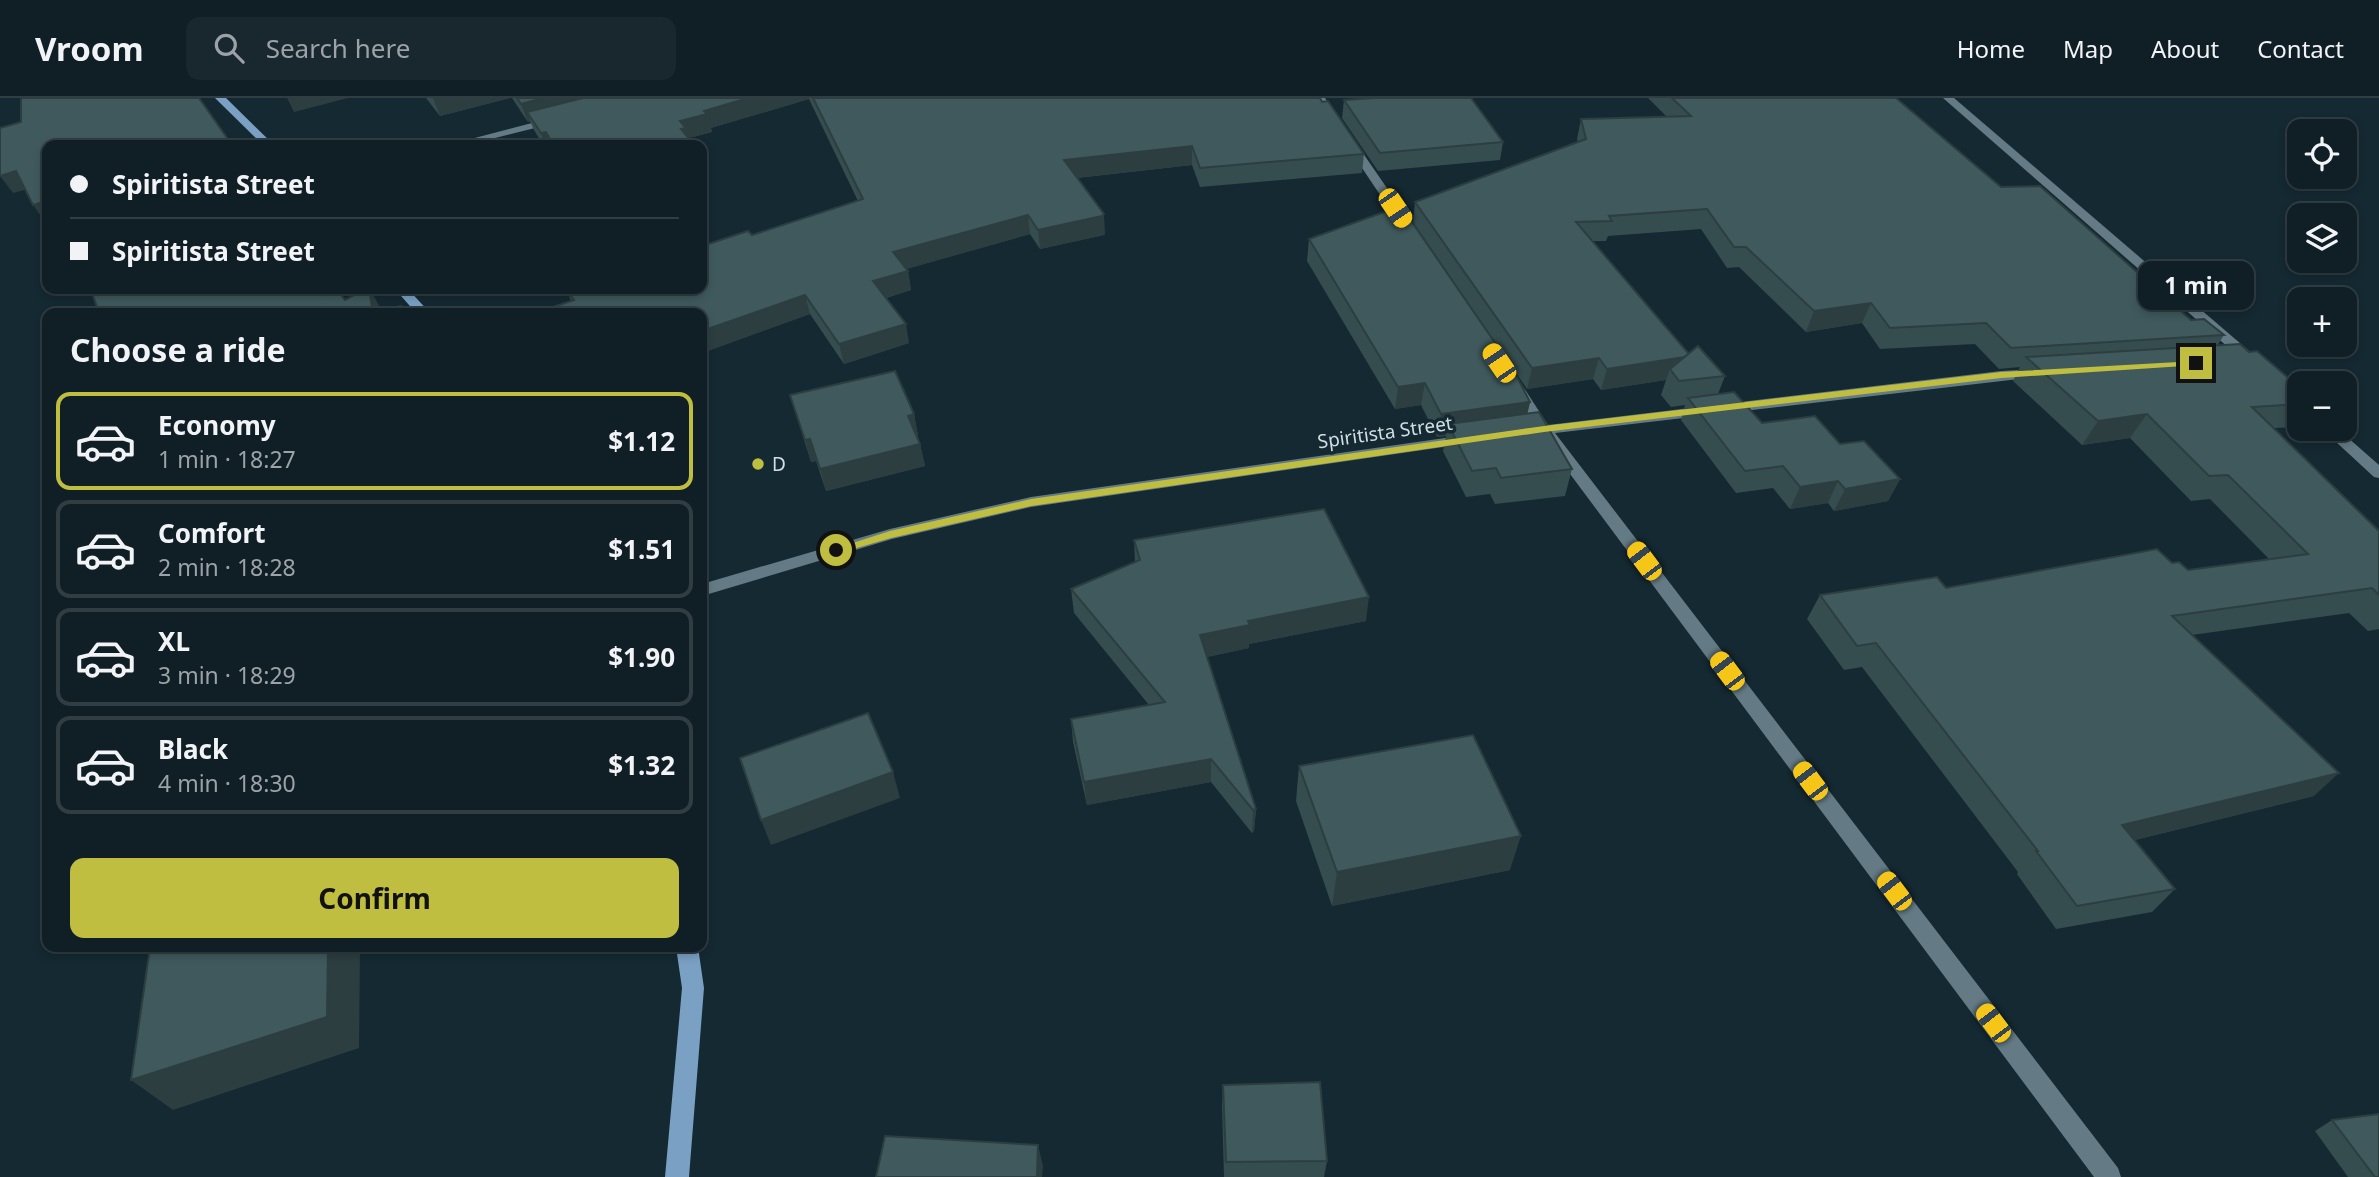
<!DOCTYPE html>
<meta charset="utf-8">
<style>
:root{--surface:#101f26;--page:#19272e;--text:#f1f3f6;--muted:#9ca2a7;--line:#303d43;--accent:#bfbe41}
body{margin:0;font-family:"Noto Sans",sans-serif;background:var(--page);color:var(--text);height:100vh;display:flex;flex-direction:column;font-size:26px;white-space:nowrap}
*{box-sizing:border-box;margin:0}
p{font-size:23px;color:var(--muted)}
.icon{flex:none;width:38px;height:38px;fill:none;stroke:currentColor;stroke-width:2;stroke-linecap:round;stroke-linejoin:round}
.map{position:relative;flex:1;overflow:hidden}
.panel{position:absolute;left:42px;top:210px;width:665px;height:644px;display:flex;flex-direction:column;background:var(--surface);border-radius:14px;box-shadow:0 4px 10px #0003,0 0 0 2px var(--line)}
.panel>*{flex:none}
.banner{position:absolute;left:42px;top:42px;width:665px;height:154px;border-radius:14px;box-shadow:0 4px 10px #0003,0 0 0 2px var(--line);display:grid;align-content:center;height:154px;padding:0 28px;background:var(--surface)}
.controls{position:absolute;left:2287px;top:21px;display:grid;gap:14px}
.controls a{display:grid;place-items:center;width:70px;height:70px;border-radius:14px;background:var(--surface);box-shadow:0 4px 10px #0003,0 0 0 2px var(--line);font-size:35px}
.end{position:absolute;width:32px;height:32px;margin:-16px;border:9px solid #bfbe41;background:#111;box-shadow:0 0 0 4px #111}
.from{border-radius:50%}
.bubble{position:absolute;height:49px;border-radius:14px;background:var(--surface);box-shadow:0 4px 10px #0003,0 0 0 2px var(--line);font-size:23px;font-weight:700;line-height:49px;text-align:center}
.car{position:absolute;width:21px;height:42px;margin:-21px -10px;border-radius:9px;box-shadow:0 0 5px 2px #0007;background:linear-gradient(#f5c518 24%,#345 0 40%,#f5c518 0 76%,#345 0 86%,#f5c518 0)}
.banner b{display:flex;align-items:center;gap:24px;height:66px;font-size:26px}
.banner b+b{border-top:2px solid var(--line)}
.banner i{width:18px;height:18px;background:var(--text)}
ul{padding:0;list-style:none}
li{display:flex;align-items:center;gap:21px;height:98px;margin:0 14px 10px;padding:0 14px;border:4px solid var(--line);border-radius:14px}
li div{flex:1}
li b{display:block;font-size:26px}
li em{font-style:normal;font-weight:700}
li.selected{border-color:var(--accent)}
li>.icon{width:63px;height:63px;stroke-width:1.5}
h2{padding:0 28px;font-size:32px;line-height:84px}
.primary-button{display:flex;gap:14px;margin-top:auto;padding:14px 28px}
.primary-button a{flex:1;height:80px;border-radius:14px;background:var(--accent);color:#111;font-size:28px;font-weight:700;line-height:80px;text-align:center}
header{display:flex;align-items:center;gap:42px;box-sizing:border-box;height:98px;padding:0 35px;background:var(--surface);border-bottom:2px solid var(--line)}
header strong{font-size:33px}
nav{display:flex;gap:38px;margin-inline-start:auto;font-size:24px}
.search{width:490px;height:63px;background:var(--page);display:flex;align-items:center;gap:18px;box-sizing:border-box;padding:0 24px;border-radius:14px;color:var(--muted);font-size:26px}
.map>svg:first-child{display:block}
</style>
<header>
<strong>Vroom</strong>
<div class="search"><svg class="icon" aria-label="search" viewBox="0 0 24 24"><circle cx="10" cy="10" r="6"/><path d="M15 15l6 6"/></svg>Search here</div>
<nav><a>Home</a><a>Map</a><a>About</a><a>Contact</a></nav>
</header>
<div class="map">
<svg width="2379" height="1079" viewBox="0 0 2379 1079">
<rect width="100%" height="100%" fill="#152932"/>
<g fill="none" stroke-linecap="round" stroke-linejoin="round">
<!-- minor -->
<g fill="#647b85" fill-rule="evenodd">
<path d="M 1315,0 L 1325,0 L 1413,128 L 1411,131 L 1403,131 Z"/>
<path d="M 1943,0 L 1954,0 L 2255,258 L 2255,264 L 2245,264 Z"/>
<path d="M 555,19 L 559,20 L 559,24 L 467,47 L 448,47 Z"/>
<path d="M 2040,271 L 2045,272 L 2045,278 L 1555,335 L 2118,1070 L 2121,1079 L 2094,1079 L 1541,337 L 1520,337 L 1518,334 L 1520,331 L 1535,328 L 1510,290 L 1517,286 L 1522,287 L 1548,327 L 2001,273 Z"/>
<path d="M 2322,331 L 2338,331 L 2379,367 L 2379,380 L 2374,379 Z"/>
<path d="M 1466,337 L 1471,339 L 1474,342 L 1471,345 L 1031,409 L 892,441 L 702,498 L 702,486 L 890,431 L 1031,399 Z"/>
</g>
<!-- primary -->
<g fill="#7aa0c4" fill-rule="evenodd">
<path d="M 215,0 L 226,0 L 274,47 L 263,47 Z"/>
<path d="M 395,191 L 408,191 L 430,215 L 416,215 Z"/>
<path d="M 676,849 L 698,849 L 704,890 L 689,1079 L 665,1079 L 682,890 Z"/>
</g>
</g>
<!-- wall -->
<g fill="#364d4f">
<path d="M 426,0 L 510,0 L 440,18 Z"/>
<path d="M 512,0 L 1320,0 L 1364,56 L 1362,75 L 1200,89 L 1192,67 L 1077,80 L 1105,136 L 1104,137 L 1040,151 L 1030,136 L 906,171 L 908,173 L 911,192 L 886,200 L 909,245 L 844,266 L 810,216 L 702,255 L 704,262 L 702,263 L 702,215 L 545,215 L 544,212 L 571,203 L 567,193 L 752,137 L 858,103 L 809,1 L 711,30 L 712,34 L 689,40 L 692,47 L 543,47 L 534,32 L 530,23 L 528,24 Z"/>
<path d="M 1648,0 L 1896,0 L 2001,89 L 2191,222 L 2224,237 L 2217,248 L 2249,254 L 2300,290 L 2300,326 L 2297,329 L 2274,330 L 2379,433 L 2379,531 L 2368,533 L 2349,515 L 2192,537 L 2314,698 L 2135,742 L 2175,791 L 2152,814 L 2056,831 L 2017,776 L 2018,774 L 1862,569 L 1844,572 L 1807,521 L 1820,497 L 1946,490 L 2172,465 L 2188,472 L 2269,461 L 2210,401 L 2191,403 L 2130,340 L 2082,347 L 2013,283 L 2020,269 L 1999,271 L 1975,246 L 1880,251 L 1862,225 L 1806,234 L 1739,169 L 1727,170 L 1701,131 L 1608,138 L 1606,143 L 1592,143 L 1689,256 L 1725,278 L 1718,296 L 1762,325 L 1840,346 L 1900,381 L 1888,403 L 1834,413 L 1828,405 L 1790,411 L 1773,390 L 1736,395 L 1681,322 L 1685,307 L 1671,309 L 1661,297 L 1666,282 L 1601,292 L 1593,281 L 1527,291 L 1413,124 L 1415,104 L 1578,44 L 1577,41 L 1581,21 L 1667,19 Z"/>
<path d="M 1344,2 L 1503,44 L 1500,62 L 1378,73 L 1342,20 Z"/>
<path d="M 1309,141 L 1530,304 L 1527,315 L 1572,371 L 1565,398 L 1495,406 L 1490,396 L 1466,399 L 1443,353 L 1446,338 L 1437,339 L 1421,307 L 1395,311 L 1307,163 Z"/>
<path d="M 790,297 L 914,316 L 918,338 L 917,338 L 920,346 L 925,368 L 826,393 L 816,363 L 811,364 Z"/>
<path d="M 1134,442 L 1366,523 L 1249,546 L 1249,550 L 1207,559 L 1256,711 L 1254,733 L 1252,735 L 1211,684 L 1087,707 L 1073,644 L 1071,621 L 1149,607 L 1074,515 L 1071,491 L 1135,464 Z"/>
<path d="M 1299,668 L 1510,772 L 1332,808 L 1296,703 Z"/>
<path d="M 1223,987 L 1327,1063 L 1324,1079 L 1224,1079 L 1222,1009 Z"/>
<path d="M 2332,1022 L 2379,1079 L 2348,1079 L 2315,1033 Z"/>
</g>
<!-- shaded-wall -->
<g fill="#2c3e40">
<path d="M 287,0 L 348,0 L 294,14 Z"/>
<path d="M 433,0 L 510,0 L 440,18 Z"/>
<path d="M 543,0 L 620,0 L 527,14 L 530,23 L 528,24 L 521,6 Z"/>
<path d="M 748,0 L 809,0 L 809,1 L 711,30 L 712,34 L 689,40 L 691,43 L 692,47 L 673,47 L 680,23 L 704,13 Z"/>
<path d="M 546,34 L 550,47 L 545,47 L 541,35 Z"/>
<path d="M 1192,48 L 1192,67 L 1066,81 L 1064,62 Z"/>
<path d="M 16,73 L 28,91 L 13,95 L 0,78 Z"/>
<path d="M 47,103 L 47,125 L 46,125 L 33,107 Z"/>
<path d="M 1104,116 L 1105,136 L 1104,137 L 1040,151 L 1038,132 Z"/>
<path d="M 1028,117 L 1030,136 L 896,174 L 893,154 Z"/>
<path d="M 908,173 L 911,192 L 877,202 L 873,183 Z"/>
<path d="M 215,191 L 220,191 L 231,215 L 217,196 Z"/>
<path d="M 369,191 L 370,191 L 383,215 L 374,215 Z"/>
<path d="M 805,197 L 810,216 L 702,255 L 704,262 L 702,263 L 702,233 Z"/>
<path d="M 1871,205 L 1862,225 L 1806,234 L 1814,213 Z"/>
<path d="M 906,226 L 909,245 L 844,266 L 839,246 Z"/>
<path d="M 1690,258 L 1670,271 L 1666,282 L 1601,292 L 1607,271 Z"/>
<path d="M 1599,260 L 1593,281 L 1527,291 L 1532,270 Z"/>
<path d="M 1425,285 L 1421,307 L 1395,311 L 1398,289 Z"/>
<path d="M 1530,304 L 1525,327 L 1448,326 L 1446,338 L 1437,339 L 1441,316 Z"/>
<path d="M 914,316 L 918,338 L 912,340 L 908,318 Z"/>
<path d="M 2147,316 L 2130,340 L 2082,347 L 2098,323 Z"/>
<path d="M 810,341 L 816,363 L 811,364 L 805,342 Z"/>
<path d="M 920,346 L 925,368 L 826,393 L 820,371 Z"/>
<path d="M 1900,381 L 1888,403 L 1834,413 L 1845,391 Z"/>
<path d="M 1838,383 L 1828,405 L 1790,411 L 1800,389 Z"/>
<path d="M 1369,499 L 1366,523 L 1249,546 L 1249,550 L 1200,560 L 1200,537 L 1248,523 Z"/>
<path d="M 1211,661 L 1211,684 L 1087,707 L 1084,684 Z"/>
<path d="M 893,674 L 900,700 L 771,747 L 761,722 Z"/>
<path d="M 2339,675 L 2314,698 L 2101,750 L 2122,727 Z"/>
<path d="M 1256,711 L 1254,733 L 1252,735 L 1253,712 Z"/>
<path d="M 1521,738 L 1510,772 L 1332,808 L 1337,774 Z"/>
<path d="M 328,849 L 360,849 L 359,950 L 173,1012 L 131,982 Z"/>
<path d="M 1038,1047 L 1043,1068 L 1042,1079 L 1037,1079 Z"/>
</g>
<!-- building -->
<g fill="#3f595c" stroke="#2c3e40" stroke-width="2">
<path d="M 21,0 L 199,0 L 232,47 L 47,47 L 47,103 L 33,107 L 16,73 L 0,78 L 0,30 L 21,24 Z"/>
<path d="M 517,0 L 543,0 L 521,6 Z"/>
<path d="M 583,0 L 748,0 L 704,13 L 707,16 L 680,23 L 686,30 L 681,31 L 691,43 L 673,47 L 559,47 L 557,44 L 552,45 L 546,34 L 541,35 L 527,14 Z"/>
<path d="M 813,0 L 1320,0 L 1322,4 L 1328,3 L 1364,56 L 1200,70 L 1192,48 L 1064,62 L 1104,116 L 1102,118 L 1038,132 L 1028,117 L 893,154 L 908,173 L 873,183 L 906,226 L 839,246 L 805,197 L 702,233 L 702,215 L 546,215 L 544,212 L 574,202 L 567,193 L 573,191 L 702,191 L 702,148 L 748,133 L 752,137 L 863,101 Z"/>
<path d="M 1373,0 L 1471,0 L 1503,44 L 1380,55 L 1344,2 Z"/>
<path d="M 1672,0 L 1896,0 L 2001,89 L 2040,88 L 2191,222 L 2204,221 L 2224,237 L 2011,250 L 1986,225 L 1890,230 L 1871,205 L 1814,213 L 1746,149 L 1734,149 L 1707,111 L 1609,118 L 1612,123 L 1576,124 L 1689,256 L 1685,259 L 1607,271 L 1599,260 L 1532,270 L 1415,104 L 1586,41 L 1581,21 L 1691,18 Z"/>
<path d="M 1401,108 L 1513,271 L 1530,304 L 1441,316 L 1425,285 L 1398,289 L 1309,141 Z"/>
<path d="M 97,191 L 215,191 L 217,196 L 234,191 L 323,191 L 327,197 L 339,194 L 345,202 L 365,191 L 369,191 L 373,214 L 401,208 L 402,215 L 99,215 L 91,192 Z"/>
<path d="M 2240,246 L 2249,254 L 2257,253 L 2300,290 L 2300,306 L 2252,309 L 2379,433 L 2379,497 L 2372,490 L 2172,518 L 2339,675 L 2122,727 L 2175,791 L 2077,808 L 2036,753 L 2038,753 L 1876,545 L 1857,548 L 1820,497 L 1937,479 L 1946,490 L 2157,451 L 2172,465 L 2179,464 L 2188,472 L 2308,456 L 2228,377 L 2209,378 L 2147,316 L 2098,323 L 2026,259 Z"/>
<path d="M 1698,248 L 1725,278 L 1679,283 L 1670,271 Z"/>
<path d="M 895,273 L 914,316 L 908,318 L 920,346 L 820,371 L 810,341 L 805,342 L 790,297 Z"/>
<path d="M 1734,294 L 1762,325 L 1815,318 L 1840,346 L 1864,343 L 1900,381 L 1845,391 L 1838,383 L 1800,389 L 1783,368 L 1745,373 L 1688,300 Z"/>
<path d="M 1539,314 L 1572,371 L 1501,380 L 1496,370 L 1472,373 L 1448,326 Z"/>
<path d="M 1324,411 L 1369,499 L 1248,523 L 1250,527 L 1200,537 L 1256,711 L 1253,712 L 1211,661 L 1084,684 L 1071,621 L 1165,604 L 1071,491 L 1140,462 L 1134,442 Z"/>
<path d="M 868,615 L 893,674 L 761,722 L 740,660 Z"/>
<path d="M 1473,637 L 1521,738 L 1337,774 L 1299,668 Z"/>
<path d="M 150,849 L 328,849 L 327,919 L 131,982 Z"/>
<path d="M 1320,984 L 1327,1063 L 1226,1064 L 1223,987 Z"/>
<path d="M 2379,1016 L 2379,1079 L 2375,1079 L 2332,1022 Z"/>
<path d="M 885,1038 L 1038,1047 L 1037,1079 L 876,1079 Z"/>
</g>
<!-- route -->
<path fill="#bfbe41" d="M 2196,263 L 2200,265 L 2199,267 L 2001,280 L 1544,334 L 1031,408 L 891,440 L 836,456 L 831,452 L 890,433 L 1031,401 L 1544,328 L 2001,274 Z"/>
<!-- markers -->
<circle fill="#bfbe41" stroke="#152932" stroke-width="2.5" cx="758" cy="366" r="7"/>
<g text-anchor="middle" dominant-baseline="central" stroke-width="7" stroke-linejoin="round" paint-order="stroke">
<!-- street labels -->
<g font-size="19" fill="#d0dde3" stroke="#152932">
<text transform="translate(1385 334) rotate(-8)">Spiritista Street</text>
</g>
<!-- poi labels -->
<g font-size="19" fill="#d0dde3" stroke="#152932" text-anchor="start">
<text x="772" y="366">D</text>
</g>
</g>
</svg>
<div class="controls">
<a><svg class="icon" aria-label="locate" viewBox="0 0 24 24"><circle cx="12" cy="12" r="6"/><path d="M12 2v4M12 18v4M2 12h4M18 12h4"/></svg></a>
<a><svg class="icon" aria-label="layers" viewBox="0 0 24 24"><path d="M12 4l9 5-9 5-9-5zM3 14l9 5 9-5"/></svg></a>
<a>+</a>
<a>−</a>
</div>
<i class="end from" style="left:836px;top:452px"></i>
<i class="end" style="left:2196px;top:265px"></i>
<div class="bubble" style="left:2138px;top:163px;width:116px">1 min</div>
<i class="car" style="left:1395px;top:110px;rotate:146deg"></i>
<i class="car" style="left:1499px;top:265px;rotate:326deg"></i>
<i class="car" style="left:1644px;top:463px;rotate:323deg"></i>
<i class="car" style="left:1727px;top:573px;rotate:323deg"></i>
<i class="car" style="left:1810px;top:683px;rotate:323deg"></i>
<i class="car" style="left:1894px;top:793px;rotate:323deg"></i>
<i class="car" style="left:1993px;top:925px;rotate:323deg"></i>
<div class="banner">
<b><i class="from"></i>Spiritista Street</b>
<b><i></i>Spiritista Street</b>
</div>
<section class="panel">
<h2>Choose a ride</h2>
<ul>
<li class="selected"><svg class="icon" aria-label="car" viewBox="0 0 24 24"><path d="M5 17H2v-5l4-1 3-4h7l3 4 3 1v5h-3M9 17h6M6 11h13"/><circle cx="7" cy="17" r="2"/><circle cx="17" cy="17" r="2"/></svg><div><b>Economy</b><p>1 min · 18:27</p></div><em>$1.12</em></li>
<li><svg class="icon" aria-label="car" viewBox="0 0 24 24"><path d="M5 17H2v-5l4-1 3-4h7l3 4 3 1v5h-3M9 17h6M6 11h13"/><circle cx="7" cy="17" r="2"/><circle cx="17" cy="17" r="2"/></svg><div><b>Comfort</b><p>2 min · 18:28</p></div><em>$1.51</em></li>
<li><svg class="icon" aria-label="car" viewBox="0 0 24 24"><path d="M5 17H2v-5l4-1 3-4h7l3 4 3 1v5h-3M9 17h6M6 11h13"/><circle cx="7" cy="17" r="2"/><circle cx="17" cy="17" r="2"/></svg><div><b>XL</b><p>3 min · 18:29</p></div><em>$1.90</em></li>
<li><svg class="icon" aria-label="car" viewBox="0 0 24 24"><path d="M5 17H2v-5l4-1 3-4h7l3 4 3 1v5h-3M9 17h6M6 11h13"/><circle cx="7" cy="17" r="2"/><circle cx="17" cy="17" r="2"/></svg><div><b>Black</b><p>4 min · 18:30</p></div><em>$1.32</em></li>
</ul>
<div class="primary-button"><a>Confirm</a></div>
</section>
</div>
